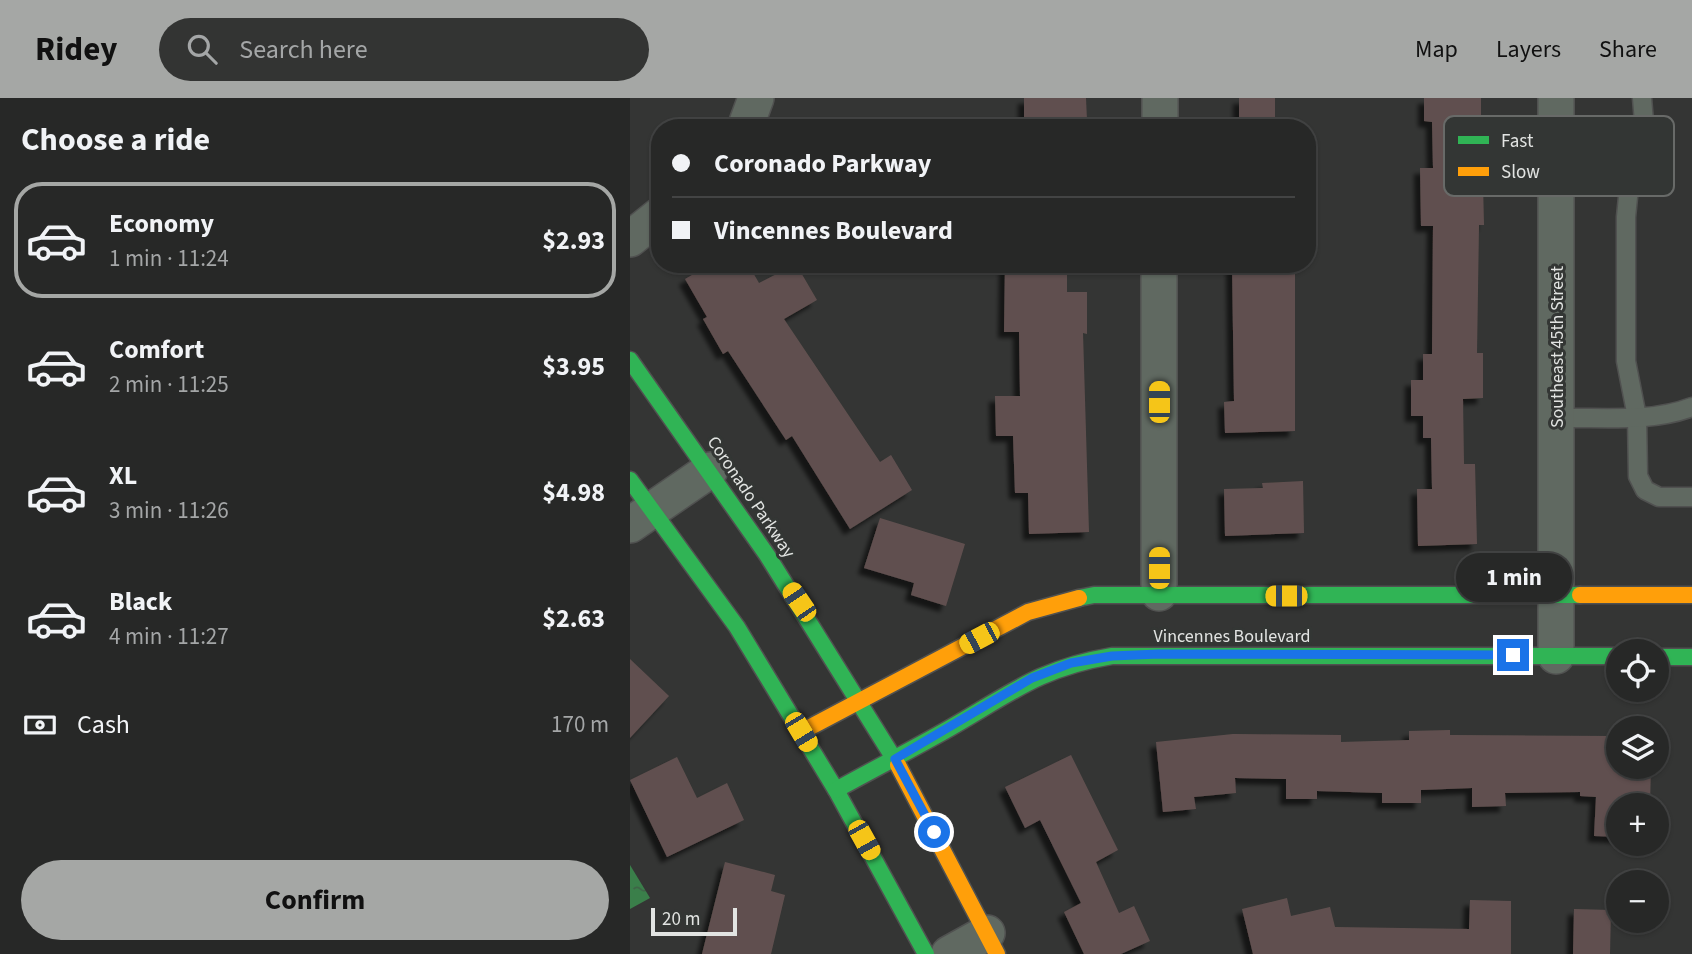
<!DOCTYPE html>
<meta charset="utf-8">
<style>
:root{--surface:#272827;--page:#333433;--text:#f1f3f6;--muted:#a4a6a7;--line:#434444;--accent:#a5a7a5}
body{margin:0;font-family:"Source Sans 3",sans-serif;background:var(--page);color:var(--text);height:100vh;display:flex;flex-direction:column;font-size:26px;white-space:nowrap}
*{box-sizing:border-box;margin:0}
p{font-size:23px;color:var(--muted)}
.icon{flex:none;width:38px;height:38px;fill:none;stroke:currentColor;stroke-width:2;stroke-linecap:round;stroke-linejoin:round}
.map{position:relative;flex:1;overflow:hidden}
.sheet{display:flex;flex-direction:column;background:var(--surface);width:630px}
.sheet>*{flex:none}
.hud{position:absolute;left:21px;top:21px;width:665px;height:154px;border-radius:28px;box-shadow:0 2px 5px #0004,0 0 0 2px var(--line);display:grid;align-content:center;height:154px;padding:0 21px;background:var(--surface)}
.controls{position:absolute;left:976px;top:541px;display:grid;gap:14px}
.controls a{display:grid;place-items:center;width:63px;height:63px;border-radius:50%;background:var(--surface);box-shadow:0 2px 5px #0004,0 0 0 2px var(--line);font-size:35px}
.scale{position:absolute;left:21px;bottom:18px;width:86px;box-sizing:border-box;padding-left:7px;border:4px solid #e2e4e2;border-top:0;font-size:19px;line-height:24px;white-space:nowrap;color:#e2e4e2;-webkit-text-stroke:5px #333634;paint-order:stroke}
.end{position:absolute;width:32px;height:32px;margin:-16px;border:9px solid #1a73e8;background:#fff;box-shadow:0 0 0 4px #fff}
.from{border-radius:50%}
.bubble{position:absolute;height:49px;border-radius:24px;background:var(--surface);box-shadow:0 2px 5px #0004,0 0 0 2px var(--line);font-size:23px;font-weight:700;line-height:49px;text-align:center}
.car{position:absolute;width:21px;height:42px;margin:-21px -10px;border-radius:9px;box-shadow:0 0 5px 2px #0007;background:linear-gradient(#f5c518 24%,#345 0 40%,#f5c518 0 76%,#345 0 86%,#f5c518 0)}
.hud b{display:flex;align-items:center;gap:24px;height:66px;font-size:26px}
.hud b+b{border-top:2px solid var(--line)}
.hud i{width:18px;height:18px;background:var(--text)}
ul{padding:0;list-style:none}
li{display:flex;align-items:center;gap:21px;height:116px;margin:0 14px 10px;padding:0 7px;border:4px solid transparent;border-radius:28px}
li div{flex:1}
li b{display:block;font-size:26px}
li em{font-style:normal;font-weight:700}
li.active{border-color:var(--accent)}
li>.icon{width:63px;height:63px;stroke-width:1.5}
h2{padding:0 21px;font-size:32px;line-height:84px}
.pay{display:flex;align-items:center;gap:18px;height:77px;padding:0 21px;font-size:26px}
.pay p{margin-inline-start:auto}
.primary-button{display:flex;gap:14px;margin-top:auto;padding:14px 21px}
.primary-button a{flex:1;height:80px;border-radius:42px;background:var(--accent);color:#111;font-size:28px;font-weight:700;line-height:80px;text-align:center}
header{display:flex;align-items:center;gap:42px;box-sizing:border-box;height:98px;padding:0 35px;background:var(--accent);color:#111}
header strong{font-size:33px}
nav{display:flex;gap:38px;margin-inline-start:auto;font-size:24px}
.search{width:490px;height:63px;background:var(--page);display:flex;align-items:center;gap:18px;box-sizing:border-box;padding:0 24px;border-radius:38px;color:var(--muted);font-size:26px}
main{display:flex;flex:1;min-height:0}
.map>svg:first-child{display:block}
</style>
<header>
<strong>Ridey</strong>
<div class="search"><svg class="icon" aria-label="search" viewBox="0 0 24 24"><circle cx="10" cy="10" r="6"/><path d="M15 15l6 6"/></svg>Search here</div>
<nav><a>Map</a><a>Layers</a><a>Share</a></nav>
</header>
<main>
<section class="sheet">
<h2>Choose a ride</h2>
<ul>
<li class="active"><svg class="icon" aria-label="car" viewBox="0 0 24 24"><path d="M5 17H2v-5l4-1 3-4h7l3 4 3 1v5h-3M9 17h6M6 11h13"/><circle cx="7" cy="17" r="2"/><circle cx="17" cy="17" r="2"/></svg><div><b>Economy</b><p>1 min · 11:24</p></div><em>$2.93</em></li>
<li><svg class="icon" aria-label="car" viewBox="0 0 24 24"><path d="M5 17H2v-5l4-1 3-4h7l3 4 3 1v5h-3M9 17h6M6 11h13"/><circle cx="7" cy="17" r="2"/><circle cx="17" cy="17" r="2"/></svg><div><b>Comfort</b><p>2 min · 11:25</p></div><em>$3.95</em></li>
<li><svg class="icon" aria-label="car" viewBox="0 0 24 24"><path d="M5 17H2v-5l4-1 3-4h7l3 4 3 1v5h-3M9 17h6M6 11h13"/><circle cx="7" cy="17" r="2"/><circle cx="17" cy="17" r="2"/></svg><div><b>XL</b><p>3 min · 11:26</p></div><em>$4.98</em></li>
<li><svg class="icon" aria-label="car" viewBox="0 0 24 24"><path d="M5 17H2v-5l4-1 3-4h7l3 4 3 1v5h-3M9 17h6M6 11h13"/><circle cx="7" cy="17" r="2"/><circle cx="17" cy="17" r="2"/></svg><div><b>Black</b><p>4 min · 11:27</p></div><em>$2.63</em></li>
</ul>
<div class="pay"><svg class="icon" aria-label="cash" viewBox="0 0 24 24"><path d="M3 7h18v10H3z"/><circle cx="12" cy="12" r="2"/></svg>Cash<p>170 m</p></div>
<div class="primary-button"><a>Confirm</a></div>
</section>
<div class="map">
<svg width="1062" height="856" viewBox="0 0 1062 856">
<defs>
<pattern id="water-ripples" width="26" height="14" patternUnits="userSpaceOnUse" patternTransform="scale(1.75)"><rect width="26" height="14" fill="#3a7f4a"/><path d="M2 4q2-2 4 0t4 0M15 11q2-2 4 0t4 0" fill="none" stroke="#3e6447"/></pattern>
<filter id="shadow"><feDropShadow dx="-6" dy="6" stdDeviation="2" flood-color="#0009"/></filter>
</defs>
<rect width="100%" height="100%" fill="#343534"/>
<!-- water -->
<path fill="url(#water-ripples)" d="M 0,767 L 20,800 L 0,811 Z"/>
<!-- building -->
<g fill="#61504f" filter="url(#shadow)">
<path d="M 394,0 L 456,0 L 457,23 L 394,24 Z"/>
<rect x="609" y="0" width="36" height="22"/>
<path d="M 794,0 L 851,0 L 851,24 L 843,24 L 844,86 L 853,86 L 854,127 L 849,127 L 847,255 L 853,255 L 853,300 L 833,301 L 834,366 L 845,366 L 847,446 L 788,448 L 787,391 L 802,391 L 801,340 L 793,340 L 793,318 L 781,318 L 781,282 L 793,282 L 793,256 L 802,256 L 803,128 L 791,128 L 790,70 L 803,70 L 802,24 L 794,23 Z"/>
<path d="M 81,166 L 118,166 L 129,185 L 166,166 L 187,202 L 154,221 L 250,364 L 261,357 L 282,392 L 220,431 L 162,338 L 156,342 L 98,253 L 93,256 L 73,221 L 77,219 L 55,181 Z"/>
<path d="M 375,166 L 437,166 L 437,194 L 457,194 L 457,236 L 453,235 L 459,434 L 399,436 L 398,395 L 385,395 L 383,338 L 366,338 L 365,298 L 390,298 L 389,234 L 374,234 Z"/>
<path d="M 602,166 L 665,166 L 665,333 L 595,335 L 594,304 L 604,303 Z"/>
<path d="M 673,383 L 674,435 L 595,438 L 594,391 L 633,390 L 632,385 Z"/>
<path d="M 250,420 L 335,446 L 316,508 L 281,497 L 284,485 L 234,470 Z"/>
<path d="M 0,561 L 39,598 L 0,640 Z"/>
<path d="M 820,632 L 820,637 L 981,638 L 981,651 L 989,651 L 989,668 L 1021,668 L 1020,707 L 989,707 L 989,739 L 964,738 L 966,699 L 950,698 L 950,694 L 875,695 L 876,708 L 842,709 L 842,690 L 791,692 L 791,705 L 752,705 L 752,695 L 687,693 L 687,701 L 656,701 L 656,681 L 605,680 L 606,695 L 564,699 L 566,711 L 533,714 L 526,644 L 603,636 L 711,637 L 711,644 L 779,642 L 779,633 Z"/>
<path d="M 441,657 L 488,752 L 466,764 L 489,815 L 504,808 L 520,843 L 491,856 L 454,856 L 434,814 L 451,805 L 410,722 L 395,730 L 375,689 Z"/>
<path d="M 47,659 L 67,700 L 97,685 L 114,722 L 37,759 L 0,682 Z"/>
<path d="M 95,764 L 145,777 L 141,793 L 155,797 L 141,856 L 72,856 Z"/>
<path d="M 657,800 L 661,818 L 700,809 L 705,829 L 839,831 L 840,802 L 881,803 L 881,856 L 623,856 L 612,811 Z"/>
<path d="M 944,811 L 981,812 L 980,856 L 943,856 Z"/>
</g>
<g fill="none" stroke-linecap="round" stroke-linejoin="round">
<defs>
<g id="lane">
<path d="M 1012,0 L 1014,24 L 1010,51 L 999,89 L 996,119 L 996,263 L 1007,319 L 1008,378 L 1015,392 L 1029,399 L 1062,399"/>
<path d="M 927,320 C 971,319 1020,325 1062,309"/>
</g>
<g id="street">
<path d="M 115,30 L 126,0"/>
<path d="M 530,30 L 530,0"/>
<path d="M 0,141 L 30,117"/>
<path d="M 0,427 L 80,372"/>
<path d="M 529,495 L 529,166"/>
<path d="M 926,558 L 926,0"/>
<path d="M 319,856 L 357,835"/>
</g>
<g id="fast">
<path d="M 0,262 L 137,457 L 268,667"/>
<path d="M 0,382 L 107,529 L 206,692 L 296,856"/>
<path d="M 449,500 L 464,497 L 950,497"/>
<path d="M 1027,559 L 1062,559"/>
<path d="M 206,692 C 244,671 283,651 320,630 C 381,595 410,570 482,558 L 989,558"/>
</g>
<g id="slow">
<path d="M 950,497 L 1062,497"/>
<path d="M 171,634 L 398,514 L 449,500"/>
<path d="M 268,667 L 367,856"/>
</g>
</defs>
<!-- lane casing -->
<use href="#lane" stroke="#505150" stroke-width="21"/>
<!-- street casing -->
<use href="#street" stroke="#505150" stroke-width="38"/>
<!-- fast casing -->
<use href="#fast" stroke="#505150" stroke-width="19"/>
<!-- slow casing -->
<use href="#slow" stroke="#505150" stroke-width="19"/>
<!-- lane -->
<use href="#lane" stroke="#606961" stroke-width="18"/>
<!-- street -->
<use href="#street" stroke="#606961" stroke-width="35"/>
<!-- fast -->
<use href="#fast" stroke="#30b455" stroke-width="16"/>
<!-- slow -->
<use href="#slow" stroke="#ff9f0a" stroke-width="16"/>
</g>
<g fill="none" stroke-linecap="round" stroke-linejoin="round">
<!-- route -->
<path stroke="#1a73e8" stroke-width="9" d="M 304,734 L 265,661 L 402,580 L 441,565 L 482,558 L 529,556 L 883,557"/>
</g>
<g text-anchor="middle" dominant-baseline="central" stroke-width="6" stroke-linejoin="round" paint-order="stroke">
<!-- street labels -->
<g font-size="18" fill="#e2e4e2" stroke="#333634">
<text transform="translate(927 249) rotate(-90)">Southeast 45th Street</text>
<text transform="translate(121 399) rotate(56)">Coronado Parkway</text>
<text x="602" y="538">Vincennes Boulevard</text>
</g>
</g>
<!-- legend -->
<rect x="814" y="18" width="230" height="80" rx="10" fill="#333634" stroke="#686a68" stroke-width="2"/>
<rect x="828" y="38" width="31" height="8" fill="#30b455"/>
<rect x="828" y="69" width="31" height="9" fill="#ff9f0a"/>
<g font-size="19" fill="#e2e4e2">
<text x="871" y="49">Fast</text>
<text x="871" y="80">Slow</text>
</g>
</svg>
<div class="controls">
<a><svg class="icon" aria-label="locate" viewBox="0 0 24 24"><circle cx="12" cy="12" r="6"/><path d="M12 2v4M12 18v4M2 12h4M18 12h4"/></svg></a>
<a><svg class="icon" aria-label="layers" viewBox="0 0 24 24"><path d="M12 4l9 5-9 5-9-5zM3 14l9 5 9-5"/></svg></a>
<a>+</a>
<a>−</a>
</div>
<div class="scale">20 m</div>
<i class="end from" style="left:304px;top:734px"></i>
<i class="end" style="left:883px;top:557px"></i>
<div class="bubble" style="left:826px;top:455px;width:116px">1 min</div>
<i class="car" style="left:529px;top:304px;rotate:0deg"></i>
<i class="car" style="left:529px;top:470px;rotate:0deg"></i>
<i class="car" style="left:656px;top:498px;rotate:270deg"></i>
<i class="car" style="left:169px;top:504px;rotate:326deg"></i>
<i class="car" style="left:349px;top:540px;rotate:242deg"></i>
<i class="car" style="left:171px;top:634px;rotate:149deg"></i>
<i class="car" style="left:234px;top:742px;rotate:151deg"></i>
<div class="hud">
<b><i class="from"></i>Coronado Parkway</b>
<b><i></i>Vincennes Boulevard</b>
</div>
</div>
</main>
